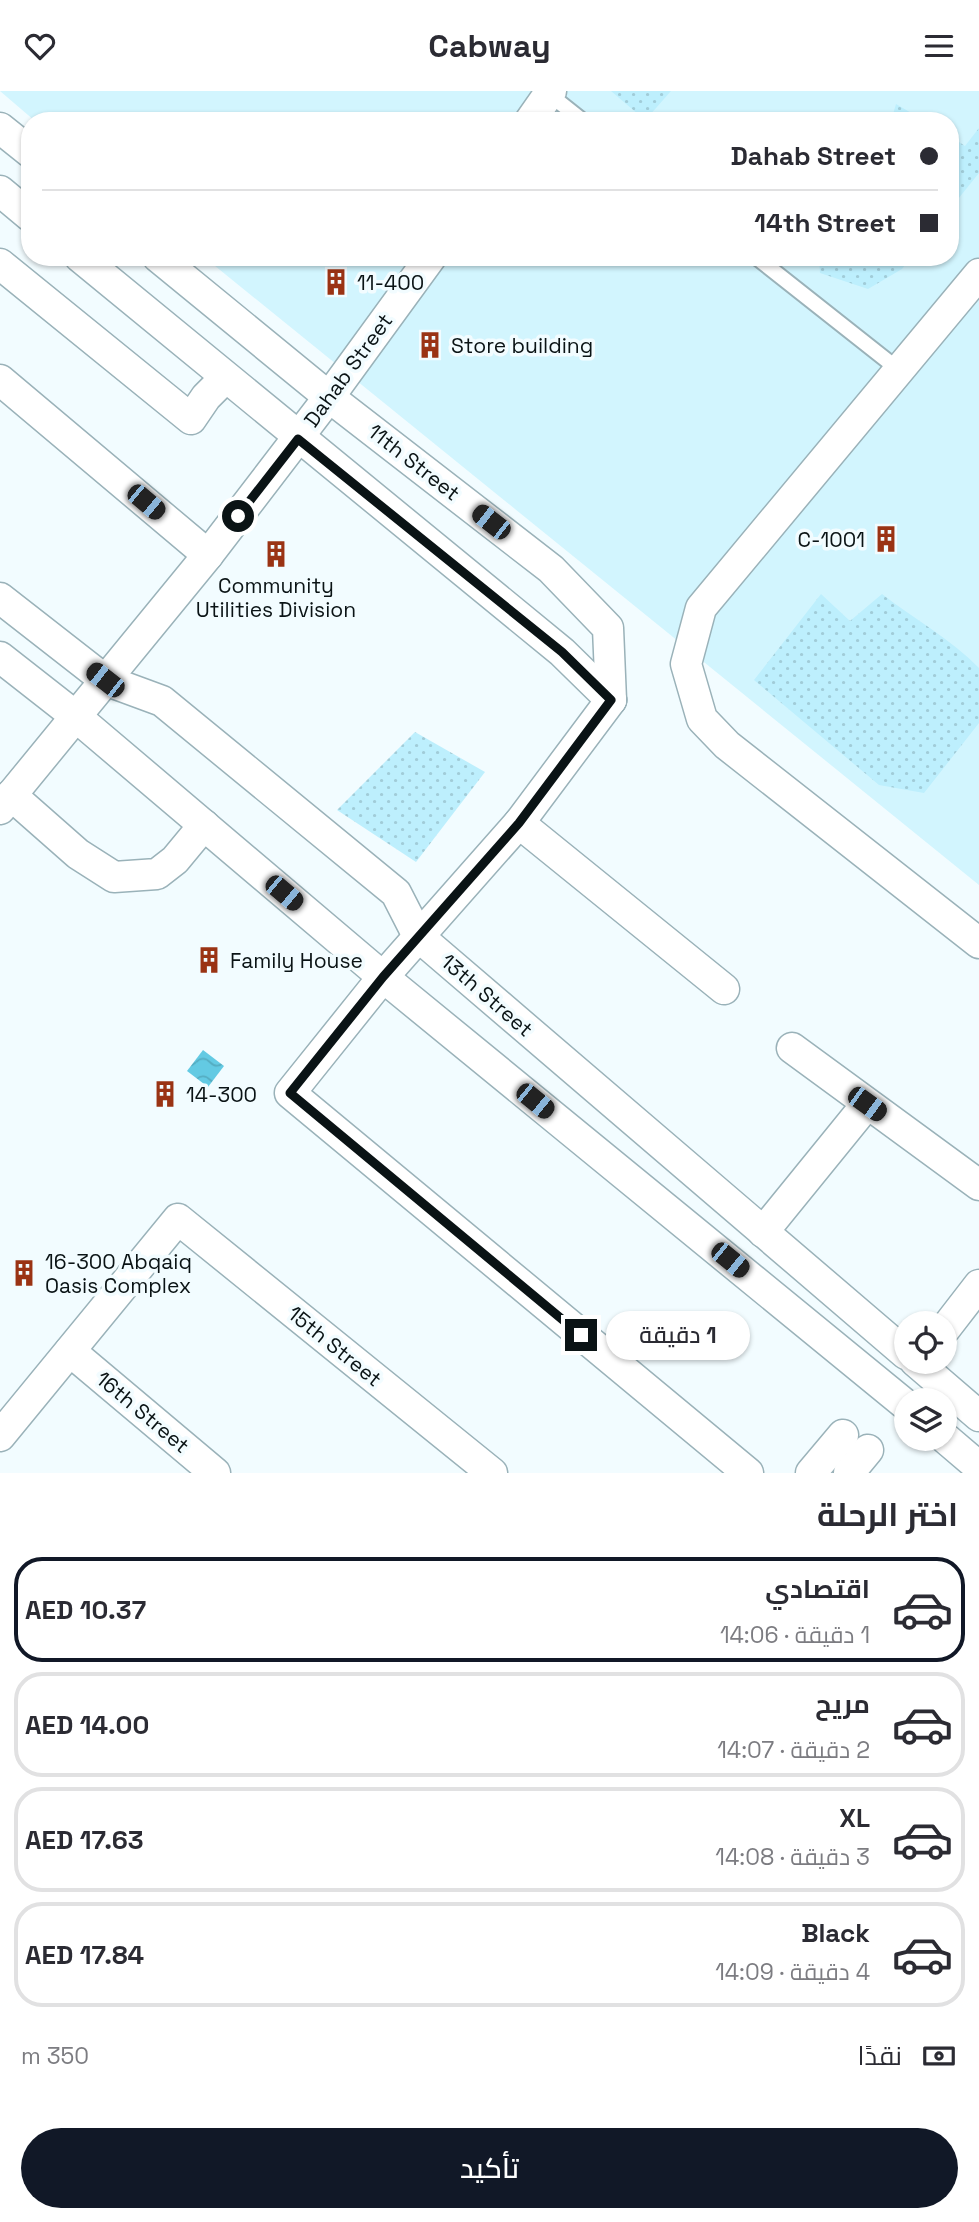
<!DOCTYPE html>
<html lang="ar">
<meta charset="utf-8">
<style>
:root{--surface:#fff;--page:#f2f2f3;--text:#2b2b33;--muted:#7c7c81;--line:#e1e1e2;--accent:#111827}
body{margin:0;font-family:"Space Grotesk",Cairo,sans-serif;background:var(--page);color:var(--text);direction:rtl;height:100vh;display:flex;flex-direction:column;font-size:26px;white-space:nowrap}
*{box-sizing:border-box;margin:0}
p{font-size:23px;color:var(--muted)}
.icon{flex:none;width:38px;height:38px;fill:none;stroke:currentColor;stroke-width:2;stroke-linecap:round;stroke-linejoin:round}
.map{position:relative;height:1382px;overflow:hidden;direction:ltr}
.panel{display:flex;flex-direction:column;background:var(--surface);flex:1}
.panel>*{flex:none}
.top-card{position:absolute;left:21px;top:21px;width:938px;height:154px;border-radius:28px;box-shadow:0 2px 5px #0004;direction:rtl;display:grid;align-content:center;height:154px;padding:0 21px;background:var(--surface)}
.buttons{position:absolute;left:894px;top:1220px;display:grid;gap:14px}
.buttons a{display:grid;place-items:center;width:63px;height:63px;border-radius:50%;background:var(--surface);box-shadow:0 2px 5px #0004;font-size:35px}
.end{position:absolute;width:32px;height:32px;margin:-16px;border:9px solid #0a1315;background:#fff;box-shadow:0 0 0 4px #fff}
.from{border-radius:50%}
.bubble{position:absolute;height:49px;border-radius:24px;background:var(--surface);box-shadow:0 2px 5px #0004;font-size:23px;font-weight:600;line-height:49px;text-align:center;direction:rtl}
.car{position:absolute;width:21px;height:42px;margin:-21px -10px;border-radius:9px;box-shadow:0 0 5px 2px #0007;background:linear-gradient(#222 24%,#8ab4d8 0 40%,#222 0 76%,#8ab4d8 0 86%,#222 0)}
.top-card b{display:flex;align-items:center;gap:24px;height:66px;font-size:26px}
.top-card b+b{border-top:2px solid var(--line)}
.top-card i{width:18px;height:18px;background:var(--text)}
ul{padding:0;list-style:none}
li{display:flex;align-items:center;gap:21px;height:105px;margin:0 14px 10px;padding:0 7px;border:4px solid var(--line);border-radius:28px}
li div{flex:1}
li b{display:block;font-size:26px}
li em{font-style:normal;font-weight:600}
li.active{border-color:var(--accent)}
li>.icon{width:63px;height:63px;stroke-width:1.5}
h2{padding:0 21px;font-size:32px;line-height:84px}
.pay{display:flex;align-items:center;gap:18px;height:77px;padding:0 21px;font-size:26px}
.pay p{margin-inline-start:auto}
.primary-button{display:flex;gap:14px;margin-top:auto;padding:14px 21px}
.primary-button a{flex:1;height:80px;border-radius:42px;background:var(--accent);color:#fff;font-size:28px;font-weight:600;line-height:80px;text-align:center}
header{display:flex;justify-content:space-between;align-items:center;height:91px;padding:0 21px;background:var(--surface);font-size:32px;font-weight:600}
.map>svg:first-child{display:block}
</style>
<header><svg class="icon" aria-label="menu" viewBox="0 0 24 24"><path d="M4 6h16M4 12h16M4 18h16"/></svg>Cabway<svg class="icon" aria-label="heart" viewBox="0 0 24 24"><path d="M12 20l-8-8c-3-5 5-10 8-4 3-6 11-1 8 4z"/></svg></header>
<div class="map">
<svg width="979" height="1382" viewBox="0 0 979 1382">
<defs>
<pattern id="grass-dots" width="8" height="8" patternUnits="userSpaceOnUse" patternTransform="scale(1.75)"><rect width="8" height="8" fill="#bdeffd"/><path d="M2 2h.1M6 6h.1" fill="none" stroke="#a1ccd8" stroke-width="1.8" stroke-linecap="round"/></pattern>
<pattern id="water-waves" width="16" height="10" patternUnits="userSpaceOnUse" patternTransform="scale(1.75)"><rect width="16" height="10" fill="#63cae3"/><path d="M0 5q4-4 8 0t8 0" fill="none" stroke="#55adc2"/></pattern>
</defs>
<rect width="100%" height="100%" fill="#f2fcff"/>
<!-- built -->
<path fill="#d2f5fe" d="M 0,0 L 979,0 L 979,794 L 204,166 L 950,166 L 950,30 L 35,30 Z"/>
<!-- grass -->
<g fill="url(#grass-dots)">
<path d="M 611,0 L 671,0 L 649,25 L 639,24 Z"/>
<path d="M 896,13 L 925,30 L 891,30 Z"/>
<path d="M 979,37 L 979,82 L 950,118 L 950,45 L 965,55 Z"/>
<path d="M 819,166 L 911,166 L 902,178 L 868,198 L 820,182 Z"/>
<path d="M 821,503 L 850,530 L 882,503 C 914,528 951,548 979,577 L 979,632 L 924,702 L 879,694 L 754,589 Z"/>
<path d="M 415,641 L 485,681 L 416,771 L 337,719 Z"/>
</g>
<!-- water -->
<path fill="url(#water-waves)" d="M 203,959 L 224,975 L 208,996 L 187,980 Z"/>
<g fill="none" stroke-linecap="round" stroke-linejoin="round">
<defs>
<g id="lane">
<path d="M 549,3 L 583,30"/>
<path d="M 756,166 L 899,279"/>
</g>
<g id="street">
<path d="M 530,30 L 551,0"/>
<path d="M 0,37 L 30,61"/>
<path d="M 0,100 L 30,125"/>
<path d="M 80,166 L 562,561 L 611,609"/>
<path d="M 158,166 L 329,306 L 551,478 L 608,537 L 611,609"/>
<path d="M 0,173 L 191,328 L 206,306 L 225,287"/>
<path d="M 979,183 L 701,517 L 686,573 L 702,628 L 727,654 L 979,852"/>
<path d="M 0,289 L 208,464"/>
<path d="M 0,507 L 105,589 L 162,610 L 396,802 L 418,845 L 906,1263"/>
<path d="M 0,566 L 74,624 L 383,886 L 906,1314"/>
<path d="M 611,609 L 519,732 L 383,886 L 290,1002 L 748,1382"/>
<path d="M 11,704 L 78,763 L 114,786 L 157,783 L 175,769 L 204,734"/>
<path d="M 0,718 L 208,464 L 329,306 L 431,166"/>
<path d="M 519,732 L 724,898"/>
<path d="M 792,957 L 979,1094"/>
<path d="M 763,1141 L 867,1013"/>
<path d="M 945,1238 L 979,1194"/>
<path d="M 70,1260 L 215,1382"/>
<path d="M 915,1270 L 979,1325"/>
<path d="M 0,1345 L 178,1128 L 492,1382"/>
<path d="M 945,1347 L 979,1376"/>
<path d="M 811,1382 L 843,1344"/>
<path d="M 849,1382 L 868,1359"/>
</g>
</defs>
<!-- lane casing -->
<use href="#lane" stroke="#9ab2b9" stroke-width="18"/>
<!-- street casing -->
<use href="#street" stroke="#9ab2b9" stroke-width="33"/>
<!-- lane -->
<use href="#lane" stroke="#fff" stroke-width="14"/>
<!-- street -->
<use href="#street" stroke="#fff" stroke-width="30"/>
</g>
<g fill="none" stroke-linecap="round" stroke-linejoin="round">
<!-- route -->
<path stroke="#0a1315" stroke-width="9" d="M 238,425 L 298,348 L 562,561 L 611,609 L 519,732 L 383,886 L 290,1002 L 581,1244"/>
</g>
<!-- icons -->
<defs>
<symbol id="building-bare" viewBox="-9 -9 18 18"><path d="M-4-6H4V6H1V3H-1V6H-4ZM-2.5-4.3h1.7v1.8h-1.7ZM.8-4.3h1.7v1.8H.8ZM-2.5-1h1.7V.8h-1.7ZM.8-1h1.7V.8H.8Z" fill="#9a3314" stroke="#f2fcff" stroke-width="2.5" paint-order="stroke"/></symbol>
</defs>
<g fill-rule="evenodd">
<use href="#building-bare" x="317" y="172" width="38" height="38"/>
<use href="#building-bare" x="411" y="235" width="38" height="38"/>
<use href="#building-bare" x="867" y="429" width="38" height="38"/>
<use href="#building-bare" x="257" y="444" width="38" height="38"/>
<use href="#building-bare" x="190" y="850" width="38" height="38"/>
<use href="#building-bare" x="146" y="984" width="38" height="38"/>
<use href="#building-bare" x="5" y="1163" width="38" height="38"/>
</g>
<g text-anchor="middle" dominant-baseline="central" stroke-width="7" stroke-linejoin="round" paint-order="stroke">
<!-- poi labels -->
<g font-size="21" fill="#0a1315" stroke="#f2fcff" text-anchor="start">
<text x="357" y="191">11-400</text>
<text x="451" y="254">Store building</text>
<text x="865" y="448" text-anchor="end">C-1001</text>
<text x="276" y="494" text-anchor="middle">Community<tspan x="276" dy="24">Utilities Division</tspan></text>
<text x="230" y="869">Family House</text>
<text x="186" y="1003">14-300</text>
<text x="45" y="1170">16-300 Abqaiq<tspan x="45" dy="24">Oasis Complex</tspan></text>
</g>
<!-- street labels -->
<g font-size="21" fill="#0a1315" stroke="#f2fcff">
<text transform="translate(348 279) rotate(-54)">Dahab Street</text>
<text transform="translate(414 371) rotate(38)">11th Street</text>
<text transform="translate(487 904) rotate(41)">13th Street</text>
<text transform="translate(335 1255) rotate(39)">15th Street</text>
<text transform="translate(143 1321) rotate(40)">16th Street</text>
</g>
</g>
</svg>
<div class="buttons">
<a><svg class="icon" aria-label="locate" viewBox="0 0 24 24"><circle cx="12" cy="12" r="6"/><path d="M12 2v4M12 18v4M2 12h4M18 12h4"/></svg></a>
<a><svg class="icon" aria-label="layers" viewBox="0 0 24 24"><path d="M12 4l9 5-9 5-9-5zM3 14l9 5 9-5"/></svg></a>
</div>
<i class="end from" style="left:238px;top:425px"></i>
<i class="end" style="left:581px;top:1244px"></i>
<div class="bubble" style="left:606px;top:1220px;width:144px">1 دقيقة</div>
<i class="car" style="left:146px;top:411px;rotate:130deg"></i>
<i class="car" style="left:491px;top:431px;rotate:308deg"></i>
<i class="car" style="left:105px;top:589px;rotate:308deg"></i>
<i class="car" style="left:284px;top:802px;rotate:130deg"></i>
<i class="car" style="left:535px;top:1010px;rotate:129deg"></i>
<i class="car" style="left:867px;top:1013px;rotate:126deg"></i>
<i class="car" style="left:730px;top:1169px;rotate:129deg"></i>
<div class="top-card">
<b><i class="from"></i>Dahab Street</b>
<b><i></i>14th Street</b>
</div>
</div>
<section class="panel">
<h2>اختر الرحلة</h2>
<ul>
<li class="active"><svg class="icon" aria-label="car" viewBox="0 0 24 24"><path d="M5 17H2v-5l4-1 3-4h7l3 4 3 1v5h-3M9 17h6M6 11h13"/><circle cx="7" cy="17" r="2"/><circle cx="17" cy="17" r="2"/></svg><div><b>اقتصادي</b><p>1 دقيقة · 14:06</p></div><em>AED 10.37</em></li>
<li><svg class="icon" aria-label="car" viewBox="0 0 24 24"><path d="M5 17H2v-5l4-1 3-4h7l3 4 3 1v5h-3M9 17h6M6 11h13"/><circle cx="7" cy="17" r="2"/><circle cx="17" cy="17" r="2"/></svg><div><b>مريح</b><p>2 دقيقة · 14:07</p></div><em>AED 14.00</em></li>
<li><svg class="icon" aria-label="car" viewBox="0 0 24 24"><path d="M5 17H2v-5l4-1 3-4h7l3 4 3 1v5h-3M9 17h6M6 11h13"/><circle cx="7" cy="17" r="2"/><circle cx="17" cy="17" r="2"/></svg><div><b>XL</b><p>3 دقيقة · 14:08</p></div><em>AED 17.63</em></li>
<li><svg class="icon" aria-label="car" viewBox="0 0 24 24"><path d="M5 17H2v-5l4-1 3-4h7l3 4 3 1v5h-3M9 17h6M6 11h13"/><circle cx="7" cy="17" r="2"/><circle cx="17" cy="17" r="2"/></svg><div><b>Black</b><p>4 دقيقة · 14:09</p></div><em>AED 17.84</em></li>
</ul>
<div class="pay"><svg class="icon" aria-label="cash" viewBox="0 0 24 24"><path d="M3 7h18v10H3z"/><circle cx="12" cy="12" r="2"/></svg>نقدًا<p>350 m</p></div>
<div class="primary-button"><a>تأكيد</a></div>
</section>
